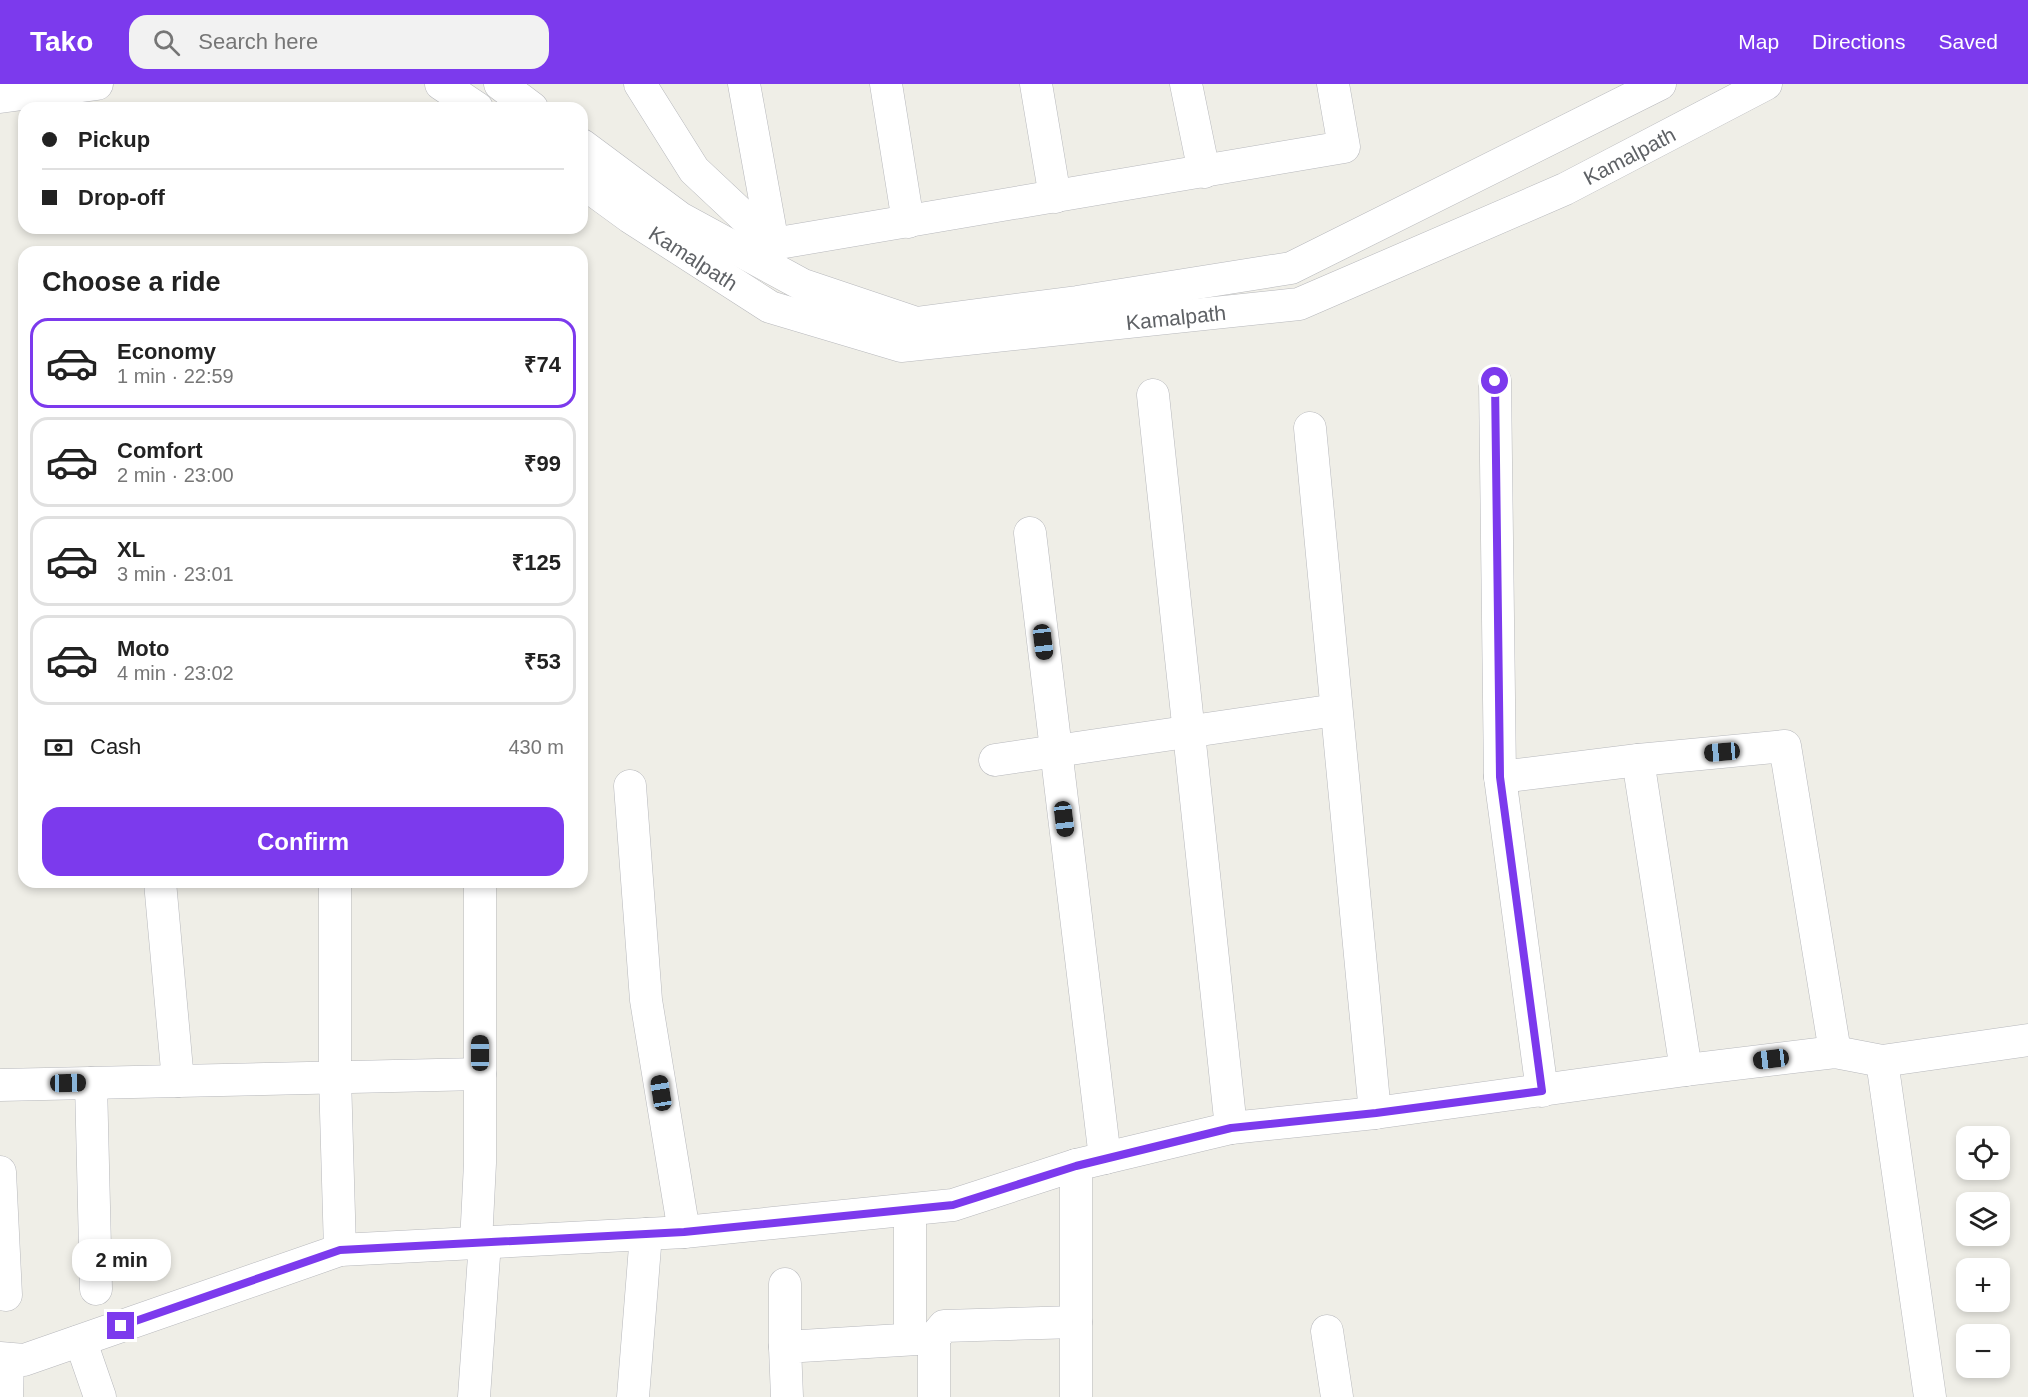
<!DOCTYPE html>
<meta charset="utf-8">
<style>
:root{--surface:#fff;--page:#f2f2f2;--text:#222;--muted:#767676;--line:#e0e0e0;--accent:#7c3aed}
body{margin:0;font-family:Helvetica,sans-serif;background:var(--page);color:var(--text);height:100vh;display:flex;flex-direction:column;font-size:22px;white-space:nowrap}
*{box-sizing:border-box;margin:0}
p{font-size:20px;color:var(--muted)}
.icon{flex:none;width:33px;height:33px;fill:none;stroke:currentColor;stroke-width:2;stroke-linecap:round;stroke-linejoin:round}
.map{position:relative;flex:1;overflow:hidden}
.drawer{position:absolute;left:18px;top:162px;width:570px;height:642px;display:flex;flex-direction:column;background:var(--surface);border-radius:18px;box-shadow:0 3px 9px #0003}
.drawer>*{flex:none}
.top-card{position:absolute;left:18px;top:18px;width:570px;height:132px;border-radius:18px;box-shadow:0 3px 9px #0003;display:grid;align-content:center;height:132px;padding:0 24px;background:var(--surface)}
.controls{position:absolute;left:1956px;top:1042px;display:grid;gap:12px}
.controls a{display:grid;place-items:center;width:54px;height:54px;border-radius:12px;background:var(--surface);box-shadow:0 3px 9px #0003;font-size:30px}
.end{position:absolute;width:27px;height:27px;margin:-14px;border:8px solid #7c3aed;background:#fff;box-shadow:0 0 0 3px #fff}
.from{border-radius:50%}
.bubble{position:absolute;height:42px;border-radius:18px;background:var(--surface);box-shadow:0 3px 9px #0003;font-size:20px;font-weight:600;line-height:42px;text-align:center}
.car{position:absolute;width:18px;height:36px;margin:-18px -9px;border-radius:8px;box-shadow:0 0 4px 2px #0007;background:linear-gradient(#222 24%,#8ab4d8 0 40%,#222 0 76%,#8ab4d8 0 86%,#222 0)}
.top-card b{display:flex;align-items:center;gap:21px;height:57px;font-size:22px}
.top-card b+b{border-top:2px solid var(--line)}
.top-card i{width:15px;height:15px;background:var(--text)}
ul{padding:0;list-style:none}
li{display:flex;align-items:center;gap:18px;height:90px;margin:0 12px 9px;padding:0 12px;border:3px solid var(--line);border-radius:18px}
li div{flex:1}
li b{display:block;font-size:22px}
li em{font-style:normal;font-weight:600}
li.on{border-color:var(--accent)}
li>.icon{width:54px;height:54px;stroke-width:1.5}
h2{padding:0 24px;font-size:27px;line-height:72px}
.pay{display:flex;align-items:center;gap:15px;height:66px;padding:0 24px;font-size:22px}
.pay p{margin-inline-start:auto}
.action{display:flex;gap:12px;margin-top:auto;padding:12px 24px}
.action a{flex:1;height:69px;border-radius:18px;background:var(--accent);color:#fff;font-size:24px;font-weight:600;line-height:69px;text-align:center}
header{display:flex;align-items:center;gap:36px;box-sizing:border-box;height:84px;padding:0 30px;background:var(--accent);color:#fff}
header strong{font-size:28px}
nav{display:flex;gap:33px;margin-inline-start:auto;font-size:21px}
.search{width:420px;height:54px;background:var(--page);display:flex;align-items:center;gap:15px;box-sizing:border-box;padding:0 21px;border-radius:18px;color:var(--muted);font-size:22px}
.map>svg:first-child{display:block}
</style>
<header>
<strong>Tako</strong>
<div class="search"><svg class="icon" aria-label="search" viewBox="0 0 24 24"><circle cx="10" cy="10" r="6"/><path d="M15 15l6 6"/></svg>Search here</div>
<nav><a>Map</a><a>Directions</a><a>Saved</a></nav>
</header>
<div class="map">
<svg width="2028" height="1313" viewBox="0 0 2028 1313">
<rect width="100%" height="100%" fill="#efeee7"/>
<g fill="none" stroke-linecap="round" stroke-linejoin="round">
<defs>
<g id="minor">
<path d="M 441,0 L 477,24"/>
<path d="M 500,0 L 532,24"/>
<path d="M 640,0 L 694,86 L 773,160"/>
<path d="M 744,0 L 773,160"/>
<path d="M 886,0 L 908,138"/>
<path d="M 1036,0 L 1055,113"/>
<path d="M 1186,0 L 1204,88"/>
<path d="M 0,13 L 97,0"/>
<path d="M 582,61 L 680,134 L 803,201 L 916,239 L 1077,218 L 1291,184 L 1660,0"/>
<path id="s1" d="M 582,98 L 630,133 L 770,223 L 901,262 L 1299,220 L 1565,105 L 1766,0"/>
<path d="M 773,160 L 1344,63 L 1333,0"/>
<path d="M 1495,297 L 1500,693 L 1542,1007"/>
<path d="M 1153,311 L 1231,1044"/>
<path d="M 1310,344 L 1375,1029"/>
<path d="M 1030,449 L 1105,1074"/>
<path d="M 995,676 L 1336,626"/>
<path d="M 1638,676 L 1686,986"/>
<path d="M 1500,693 L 1638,676 L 1785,662 L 1835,968"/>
<path d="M 630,702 L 646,916 L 684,1148"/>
<path d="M 160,798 L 178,997"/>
<path d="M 335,798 L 335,993 L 340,1166"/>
<path d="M 1882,977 L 1930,1313"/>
<path d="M 91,999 L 96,1205"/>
<path d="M 0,1001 L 480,990"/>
<path d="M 0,1088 L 6,1211"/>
<path d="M 476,1159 L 480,1079 L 480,798"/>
<path d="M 785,1200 L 785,1263"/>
<path d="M 1327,1247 L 1337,1313"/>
<path d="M 934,1254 L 934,1313"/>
<path d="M 910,1255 L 910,1126"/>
<path d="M 77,1258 L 81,1258 L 100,1313"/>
<path d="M 0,1274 L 24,1276 L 340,1166 L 684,1148 L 953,1121 L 1076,1081 L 1231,1044 L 1375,1029 L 1686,986 L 1835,968 L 1882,977 L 2028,956"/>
<path d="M 7,1313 L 8,1275"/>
<path d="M 474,1313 L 485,1158"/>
<path d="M 633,1313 L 646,1150"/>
<path d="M 787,1313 L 785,1263 L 934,1254 L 944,1242 L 1076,1238"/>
<path d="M 1076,1313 L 1076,1081"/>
</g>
</defs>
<!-- minor casing -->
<use href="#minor" stroke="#b7b8bc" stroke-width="33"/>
<!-- minor -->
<use href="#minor" stroke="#fff" stroke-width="32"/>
</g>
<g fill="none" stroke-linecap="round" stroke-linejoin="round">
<!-- route -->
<path stroke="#7c3aed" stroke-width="8" d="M 121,1242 L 340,1166 L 684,1148 L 953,1121 L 1076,1082 L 1231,1044 L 1376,1029 L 1542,1007 L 1500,693 L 1495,297"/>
</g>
<g text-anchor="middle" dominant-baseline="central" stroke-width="6" stroke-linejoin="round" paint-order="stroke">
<!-- street labels -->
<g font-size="21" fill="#5e6165" stroke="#fff">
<text stroke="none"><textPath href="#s1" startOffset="1125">Kamalpath</textPath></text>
<text stroke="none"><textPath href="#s1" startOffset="135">Kamalpath</textPath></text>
<text stroke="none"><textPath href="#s1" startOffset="639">Kamalpath</textPath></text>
</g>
</g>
</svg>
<div class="controls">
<a><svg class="icon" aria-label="locate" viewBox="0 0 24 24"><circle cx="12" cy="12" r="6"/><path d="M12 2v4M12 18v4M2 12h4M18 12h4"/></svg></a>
<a><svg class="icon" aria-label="layers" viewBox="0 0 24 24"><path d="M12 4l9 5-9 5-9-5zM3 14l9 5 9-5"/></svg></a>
<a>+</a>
<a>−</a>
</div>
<i class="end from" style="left:1495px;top:297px"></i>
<i class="end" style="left:121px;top:1242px"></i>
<div class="bubble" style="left:72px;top:1155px;width:99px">2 min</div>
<i class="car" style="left:1043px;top:558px;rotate:173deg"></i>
<i class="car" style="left:1722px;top:668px;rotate:265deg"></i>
<i class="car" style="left:1064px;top:735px;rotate:173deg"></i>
<i class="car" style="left:480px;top:969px;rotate:0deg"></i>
<i class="car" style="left:1771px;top:975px;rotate:263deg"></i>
<i class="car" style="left:68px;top:999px;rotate:89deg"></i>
<i class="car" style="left:661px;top:1009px;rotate:351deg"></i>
<div class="top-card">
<b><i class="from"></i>Pickup</b>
<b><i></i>Drop-off</b>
</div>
<section class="drawer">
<h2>Choose a ride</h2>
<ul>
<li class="on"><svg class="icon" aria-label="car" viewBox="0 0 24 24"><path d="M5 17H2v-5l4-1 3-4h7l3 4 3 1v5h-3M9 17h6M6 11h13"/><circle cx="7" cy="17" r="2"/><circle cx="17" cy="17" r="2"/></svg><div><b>Economy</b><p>1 min · 22:59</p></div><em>₹74</em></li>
<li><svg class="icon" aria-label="car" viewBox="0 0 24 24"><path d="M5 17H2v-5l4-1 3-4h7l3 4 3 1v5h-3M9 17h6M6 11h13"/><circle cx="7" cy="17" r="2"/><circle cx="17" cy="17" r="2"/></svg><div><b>Comfort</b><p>2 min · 23:00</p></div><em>₹99</em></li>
<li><svg class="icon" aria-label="car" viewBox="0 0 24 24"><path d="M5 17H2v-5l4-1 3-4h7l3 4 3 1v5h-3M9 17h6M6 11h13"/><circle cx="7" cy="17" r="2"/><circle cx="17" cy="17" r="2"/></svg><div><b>XL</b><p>3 min · 23:01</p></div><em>₹125</em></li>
<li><svg class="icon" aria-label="car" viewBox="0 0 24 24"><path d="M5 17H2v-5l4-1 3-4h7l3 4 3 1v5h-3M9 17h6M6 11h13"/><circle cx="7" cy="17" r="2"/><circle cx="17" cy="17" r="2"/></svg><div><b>Moto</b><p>4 min · 23:02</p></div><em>₹53</em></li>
</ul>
<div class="pay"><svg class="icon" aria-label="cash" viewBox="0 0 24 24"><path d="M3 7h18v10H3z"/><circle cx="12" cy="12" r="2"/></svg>Cash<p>430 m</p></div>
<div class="action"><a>Confirm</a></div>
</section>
</div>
